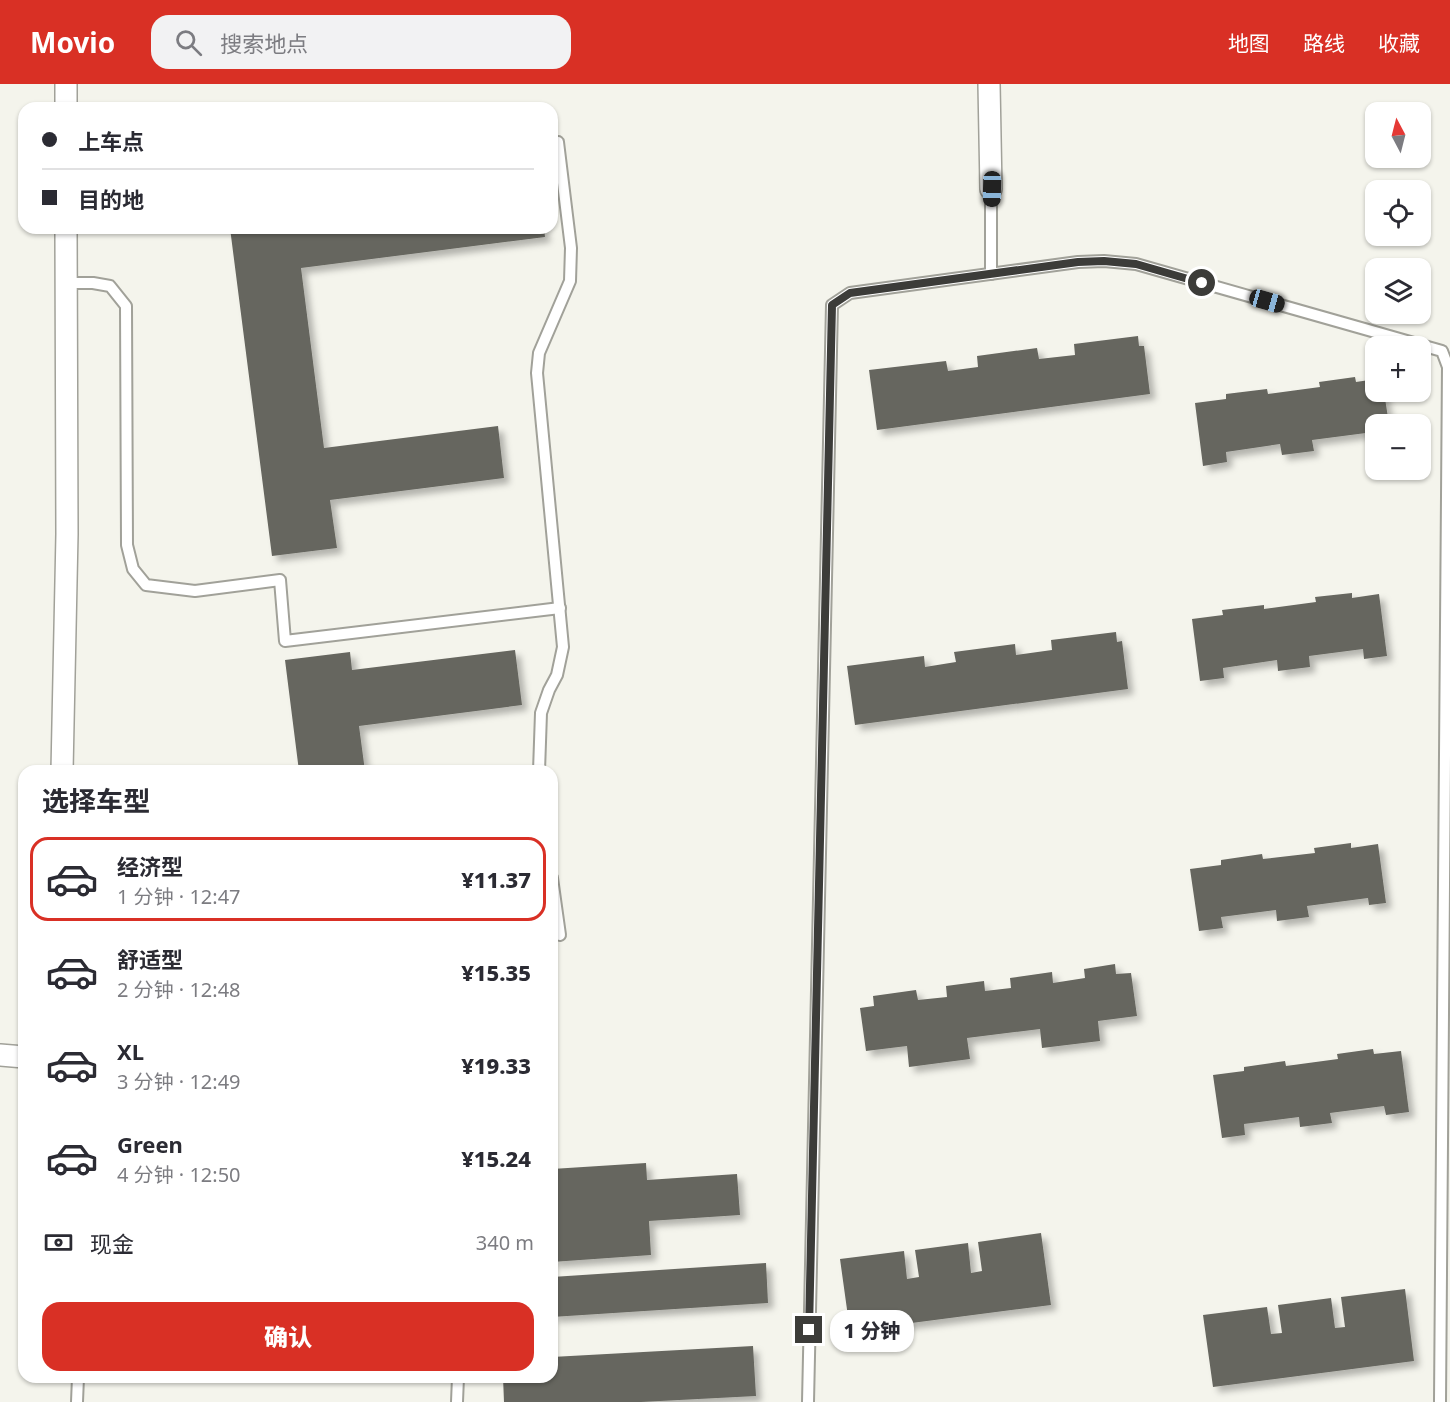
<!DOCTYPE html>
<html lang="zh">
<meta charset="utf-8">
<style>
:root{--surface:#fff;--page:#f2f2f3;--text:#2b2b33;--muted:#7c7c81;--line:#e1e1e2;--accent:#d93025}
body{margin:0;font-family:"Noto Sans","Noto Sans SC",sans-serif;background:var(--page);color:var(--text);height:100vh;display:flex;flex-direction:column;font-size:22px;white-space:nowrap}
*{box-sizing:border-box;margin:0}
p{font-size:20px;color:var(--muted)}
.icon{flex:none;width:33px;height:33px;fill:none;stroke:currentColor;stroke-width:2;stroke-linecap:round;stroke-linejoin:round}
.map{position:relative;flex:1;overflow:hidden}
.panel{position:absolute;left:18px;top:681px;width:540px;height:618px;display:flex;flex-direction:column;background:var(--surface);border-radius:18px;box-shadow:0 2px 4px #0004}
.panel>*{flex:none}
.top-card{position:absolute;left:18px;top:18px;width:540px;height:132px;border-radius:18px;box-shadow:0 2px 4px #0004;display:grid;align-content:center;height:132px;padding:0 24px;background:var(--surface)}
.needle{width:39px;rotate:353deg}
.tools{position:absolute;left:1365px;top:18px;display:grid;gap:12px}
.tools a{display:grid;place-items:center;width:66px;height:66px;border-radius:12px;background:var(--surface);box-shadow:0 2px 4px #0004;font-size:30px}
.end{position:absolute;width:27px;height:27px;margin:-14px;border:8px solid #3c3c39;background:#fff;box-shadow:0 0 0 3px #fff}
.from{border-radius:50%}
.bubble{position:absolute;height:42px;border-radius:18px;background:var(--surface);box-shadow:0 2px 4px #0004;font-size:20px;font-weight:800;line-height:42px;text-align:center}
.car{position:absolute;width:18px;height:36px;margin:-18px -9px;border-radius:8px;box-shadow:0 0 4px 2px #0007;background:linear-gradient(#222 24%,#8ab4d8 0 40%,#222 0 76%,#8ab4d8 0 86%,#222 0)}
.top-card b{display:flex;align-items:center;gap:21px;height:57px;font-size:22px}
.top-card b+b{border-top:2px solid var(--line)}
.top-card i{width:15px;height:15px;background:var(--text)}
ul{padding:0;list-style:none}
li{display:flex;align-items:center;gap:18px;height:84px;margin:0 12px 9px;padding:0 12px;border:3px solid transparent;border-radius:18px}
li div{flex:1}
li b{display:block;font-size:22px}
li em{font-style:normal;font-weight:800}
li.selected{border-color:var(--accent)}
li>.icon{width:54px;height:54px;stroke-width:1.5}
h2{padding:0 24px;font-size:27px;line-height:72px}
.pay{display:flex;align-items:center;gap:15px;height:66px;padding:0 24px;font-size:22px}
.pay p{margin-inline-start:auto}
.action{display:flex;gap:12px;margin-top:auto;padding:12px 24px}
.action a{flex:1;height:69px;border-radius:18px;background:var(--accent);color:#fff;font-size:24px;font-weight:800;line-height:69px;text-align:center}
header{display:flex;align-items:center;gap:36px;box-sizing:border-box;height:84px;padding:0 30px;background:var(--accent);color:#fff}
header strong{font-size:28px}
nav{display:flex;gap:33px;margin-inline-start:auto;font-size:21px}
.search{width:420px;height:54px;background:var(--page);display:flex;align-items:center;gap:15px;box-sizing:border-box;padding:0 21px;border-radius:18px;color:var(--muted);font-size:22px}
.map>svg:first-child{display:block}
</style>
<header>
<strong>Movio</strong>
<div class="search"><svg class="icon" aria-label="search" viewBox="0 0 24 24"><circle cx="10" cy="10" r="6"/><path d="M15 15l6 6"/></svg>搜索地点</div>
<nav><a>地图</a><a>路线</a><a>收藏</a></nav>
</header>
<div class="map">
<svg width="1450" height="1318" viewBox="0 0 1450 1318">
<defs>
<filter id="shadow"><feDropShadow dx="5.5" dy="5.5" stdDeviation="3" flood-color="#0004"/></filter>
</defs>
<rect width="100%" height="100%" fill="#f4f4ec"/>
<!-- building -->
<g fill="#66665f" filter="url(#shadow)">
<path d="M 230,144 L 544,144 L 545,153 L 301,184 L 324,364 L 498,342 L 504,394 L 330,416 L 337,464 L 272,472 Z"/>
<path d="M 1138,252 L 1139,262 L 1144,262 L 1150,310 L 877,346 L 869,286 L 946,277 L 948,287 L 978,283 L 977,272 L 1037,264 L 1039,275 L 1075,271 L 1074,260 Z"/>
<path d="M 1355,293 L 1356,298 L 1376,295 L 1376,308 L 1384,308 L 1389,340 L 1376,340 L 1376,358 L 1368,359 L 1366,349 L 1312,356 L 1314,367 L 1282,371 L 1280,360 L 1226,368 L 1227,378 L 1203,382 L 1195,319 L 1226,315 L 1226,310 L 1267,305 L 1268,310 L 1320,303 L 1319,298 Z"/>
<path d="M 1352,509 L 1352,514 L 1379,510 L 1387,572 L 1364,575 L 1363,565 L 1309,572 L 1310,583 L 1278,587 L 1277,576 L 1223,584 L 1224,594 L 1200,597 L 1192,535 L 1223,531 L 1222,526 L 1264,521 L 1264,525 L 1316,518 L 1315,513 Z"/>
<path d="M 1116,548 L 1117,558 L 1122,557 L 1128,605 L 855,641 L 847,582 L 924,572 L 925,583 L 956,578 L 954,568 L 1015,560 L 1016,571 L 1052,566 L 1051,556 Z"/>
<path d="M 515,566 L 522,621 L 359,642 L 365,687 L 299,687 L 285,576 L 350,568 L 352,586 Z"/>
<path d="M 1351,759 L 1351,764 L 1378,760 L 1386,819 L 1369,821 L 1368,814 L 1307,822 L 1309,833 L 1277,837 L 1276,826 L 1221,833 L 1223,844 L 1199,847 L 1190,785 L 1221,781 L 1221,776 L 1262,770 L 1263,775 L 1315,769 L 1314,764 Z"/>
<path d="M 1115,880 L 1116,890 L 1131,889 L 1137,932 L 1098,937 L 1100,957 L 1042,964 L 1040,945 L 967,954 L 970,975 L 909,983 L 907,962 L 866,967 L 860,924 L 874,922 L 873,912 L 916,906 L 918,916 L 947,913 L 946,902 L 984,897 L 985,907 L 1011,904 L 1010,894 L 1052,888 L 1053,899 L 1085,894 L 1084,885 Z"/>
<path d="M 1373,965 L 1374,970 L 1401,967 L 1409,1028 L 1386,1031 L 1384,1022 L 1330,1029 L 1332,1039 L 1300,1043 L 1299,1033 L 1244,1040 L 1245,1051 L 1222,1054 L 1213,991 L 1244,987 L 1244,983 L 1285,977 L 1286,982 L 1338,975 L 1337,970 Z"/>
<path d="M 646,1079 L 647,1096 L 737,1090 L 740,1131 L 649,1137 L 651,1171 L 552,1178 L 552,1085 Z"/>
<path d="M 1041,1149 L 1051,1221 L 850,1247 L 840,1175 L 904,1167 L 907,1195 L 919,1193 L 915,1166 L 968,1159 L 971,1189 L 982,1187 L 978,1158 Z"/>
<path d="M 766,1179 L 768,1219 L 552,1233 L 552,1193 Z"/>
<path d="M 1405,1205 L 1414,1277 L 1213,1303 L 1203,1231 L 1267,1223 L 1271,1250 L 1282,1249 L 1278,1221 L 1331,1214 L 1335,1244 L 1345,1243 L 1341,1213 Z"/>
<path d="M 753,1262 L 756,1312 L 641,1318 L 504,1318 L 503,1293 L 552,1293 L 552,1273 Z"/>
</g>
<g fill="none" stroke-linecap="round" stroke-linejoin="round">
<defs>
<g id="lane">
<path d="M 991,190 L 991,105"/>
<path d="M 66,199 L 93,199 L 110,202 L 126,222 L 127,461 L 133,485 L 146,501 L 195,507 L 280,496 L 285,557 L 560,524"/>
<path d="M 539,687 L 541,629 L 549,606 L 557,591 L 563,563 L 537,289 L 539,269 L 570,197 L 571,164 L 558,58"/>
<path d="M 552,794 L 560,851"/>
<path d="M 77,1318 L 78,1293"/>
<path d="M 457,1318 L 458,1293"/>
<path d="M 808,1318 L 832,221 L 850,209 L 1078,178 L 1104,177 L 1136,180 L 1442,267 L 1448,283 L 1440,1318"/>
</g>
<g id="street">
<path d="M 66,0 L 66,24"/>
<path d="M 989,0 L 991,105"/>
<path d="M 62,687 L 67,450 L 66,144"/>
<path d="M 0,971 L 24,973"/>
</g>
</defs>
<!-- lane casing -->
<use href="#lane" stroke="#a1a199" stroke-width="14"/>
<!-- street casing -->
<use href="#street" stroke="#a1a199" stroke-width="24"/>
<!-- lane -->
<use href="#lane" stroke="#fff" stroke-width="10"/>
<!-- street -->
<use href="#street" stroke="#fff" stroke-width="21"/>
</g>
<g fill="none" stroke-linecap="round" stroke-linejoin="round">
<!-- route -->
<path stroke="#3c3c39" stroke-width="8" d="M 809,1246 L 832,221 L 850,209 L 1078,178 L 1104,177 L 1136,180 L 1202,199"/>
</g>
</svg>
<div class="tools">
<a><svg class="needle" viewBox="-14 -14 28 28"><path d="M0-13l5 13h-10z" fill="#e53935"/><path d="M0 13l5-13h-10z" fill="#7c7c81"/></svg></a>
<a><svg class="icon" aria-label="locate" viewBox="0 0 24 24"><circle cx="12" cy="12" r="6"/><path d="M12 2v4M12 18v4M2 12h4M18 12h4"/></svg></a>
<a><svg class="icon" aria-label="layers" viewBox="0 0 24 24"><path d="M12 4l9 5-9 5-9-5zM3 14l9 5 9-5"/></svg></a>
<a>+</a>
<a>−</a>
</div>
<i class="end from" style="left:1202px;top:199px"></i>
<i class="end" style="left:809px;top:1246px"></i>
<div class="bubble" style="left:830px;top:1226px;width:84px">1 分钟</div>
<i class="car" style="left:992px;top:105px;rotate:181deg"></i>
<i class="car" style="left:1267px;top:217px;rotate:106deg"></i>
<div class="top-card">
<b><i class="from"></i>上车点</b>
<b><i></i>目的地</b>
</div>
<section class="panel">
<h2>选择车型</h2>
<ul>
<li class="selected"><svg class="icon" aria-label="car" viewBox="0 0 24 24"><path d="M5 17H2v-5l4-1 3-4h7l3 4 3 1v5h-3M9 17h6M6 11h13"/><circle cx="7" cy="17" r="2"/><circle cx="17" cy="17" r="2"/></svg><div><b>经济型</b><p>1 分钟 · 12:47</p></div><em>¥11.37</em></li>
<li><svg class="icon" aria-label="car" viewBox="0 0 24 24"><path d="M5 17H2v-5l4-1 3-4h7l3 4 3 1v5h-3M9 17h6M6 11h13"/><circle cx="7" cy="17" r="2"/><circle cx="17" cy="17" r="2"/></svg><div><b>舒适型</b><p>2 分钟 · 12:48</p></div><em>¥15.35</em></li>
<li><svg class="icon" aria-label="car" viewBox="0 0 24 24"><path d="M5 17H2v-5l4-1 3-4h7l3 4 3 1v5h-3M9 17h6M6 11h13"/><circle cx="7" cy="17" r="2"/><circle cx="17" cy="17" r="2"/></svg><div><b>XL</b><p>3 分钟 · 12:49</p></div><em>¥19.33</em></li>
<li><svg class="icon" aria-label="car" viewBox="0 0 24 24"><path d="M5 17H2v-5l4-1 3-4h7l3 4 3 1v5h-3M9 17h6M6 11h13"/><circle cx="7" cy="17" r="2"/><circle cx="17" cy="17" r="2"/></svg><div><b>Green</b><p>4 分钟 · 12:50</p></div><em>¥15.24</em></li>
</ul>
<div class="pay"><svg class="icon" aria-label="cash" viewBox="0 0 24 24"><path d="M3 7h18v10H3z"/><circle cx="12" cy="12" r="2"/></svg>现金<p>340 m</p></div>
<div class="action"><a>确认</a></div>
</section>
</div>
